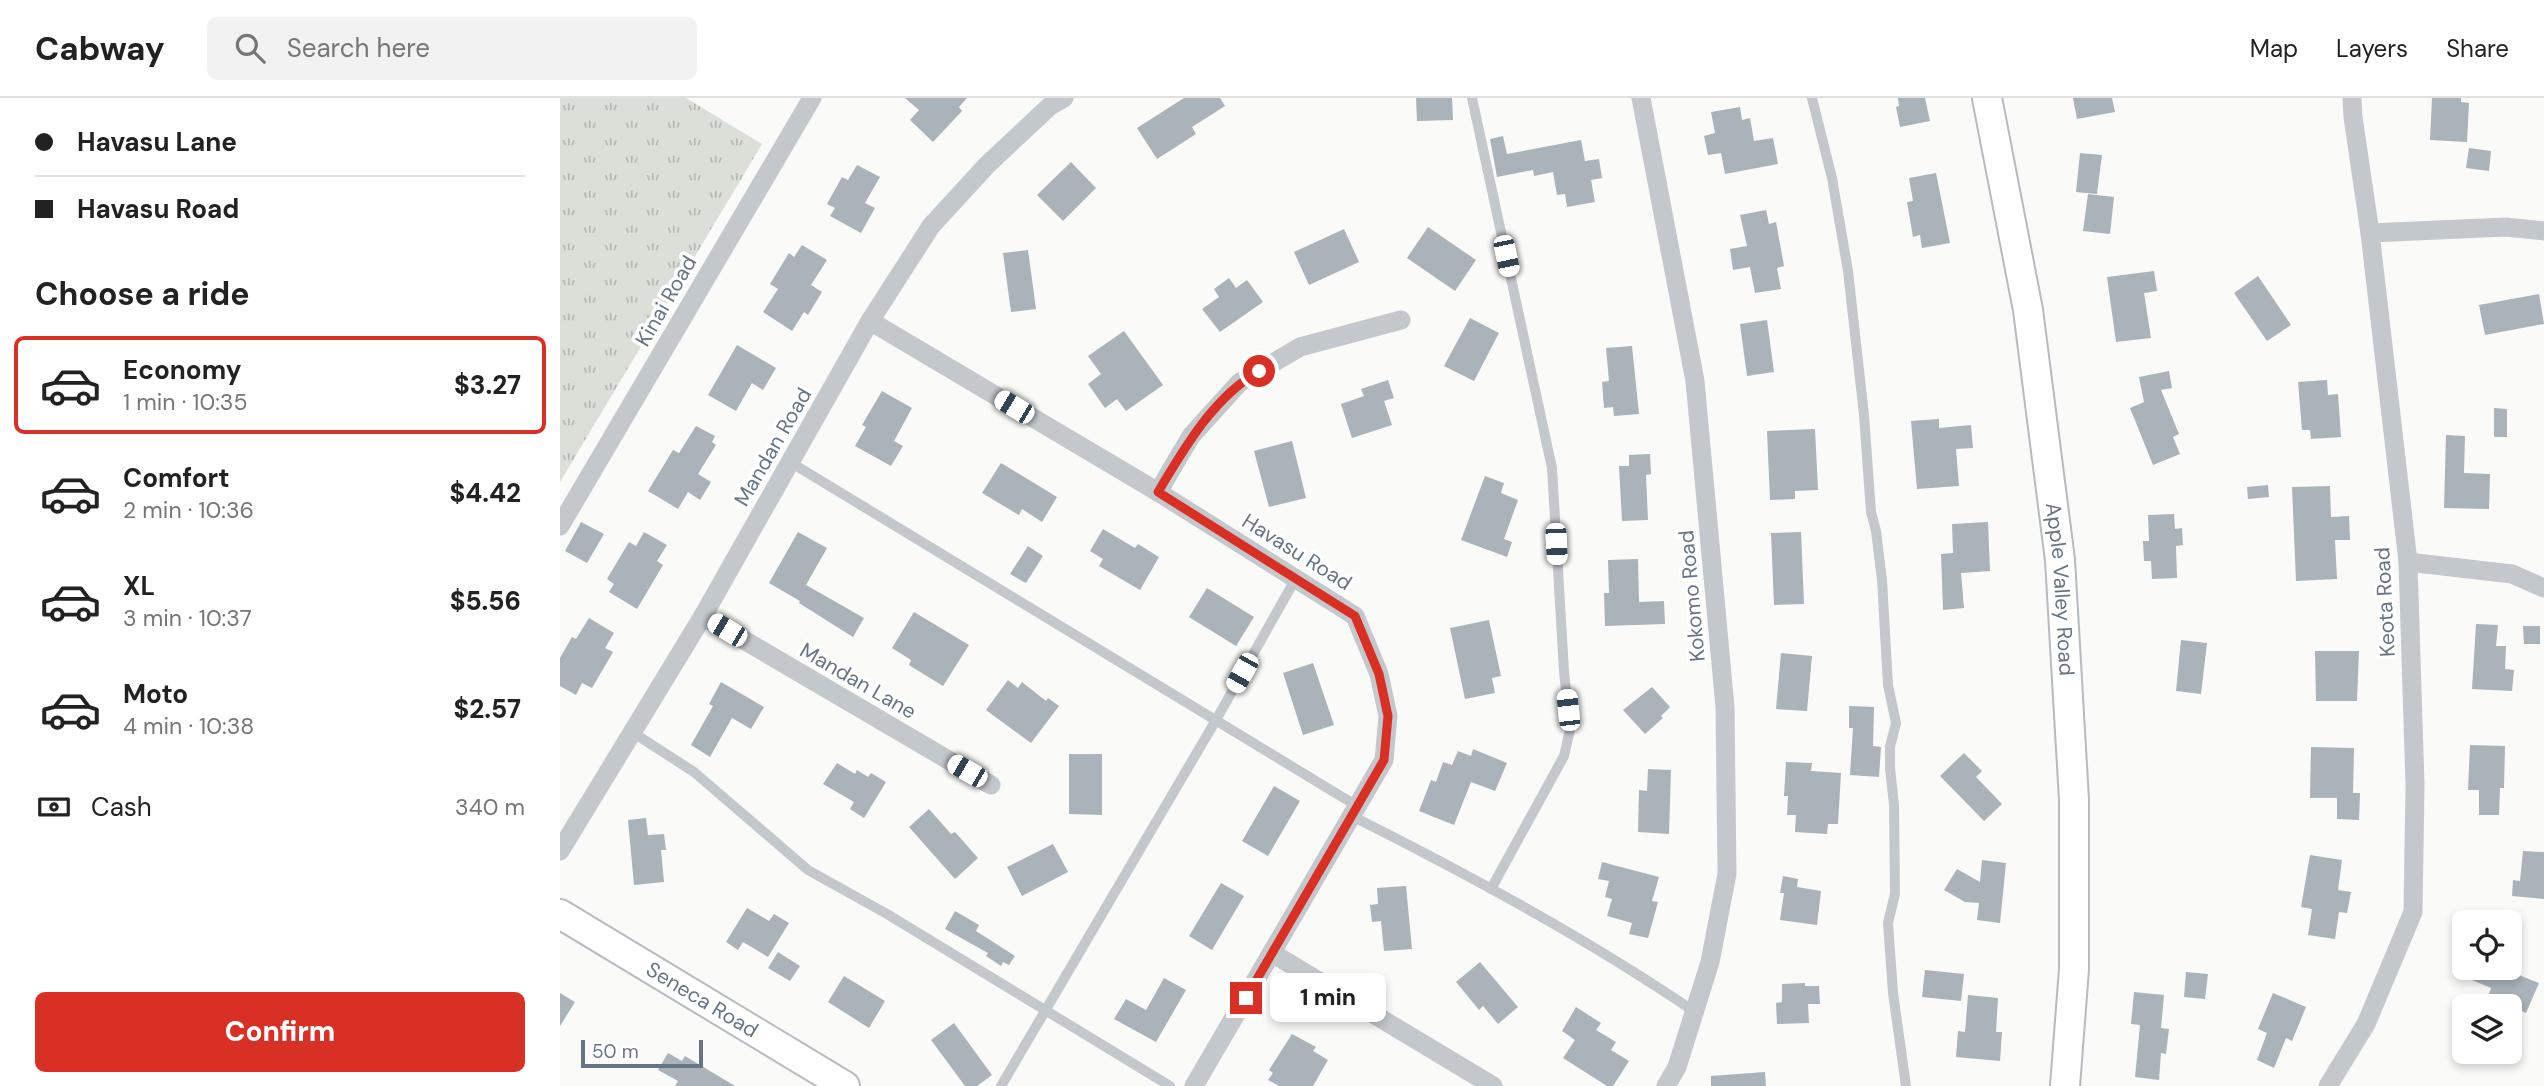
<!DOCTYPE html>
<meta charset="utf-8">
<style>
:root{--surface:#fff;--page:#f2f2f2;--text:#222;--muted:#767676;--line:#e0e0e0;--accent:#d93025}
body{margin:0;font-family:"DM Sans",sans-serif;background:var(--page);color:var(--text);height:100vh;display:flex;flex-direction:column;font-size:26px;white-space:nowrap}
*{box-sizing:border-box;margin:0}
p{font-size:23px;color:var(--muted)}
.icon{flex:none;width:38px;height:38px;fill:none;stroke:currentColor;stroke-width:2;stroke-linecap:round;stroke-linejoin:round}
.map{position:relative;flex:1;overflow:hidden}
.drawer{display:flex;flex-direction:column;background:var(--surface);width:560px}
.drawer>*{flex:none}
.hud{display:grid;align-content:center;height:154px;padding:0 35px;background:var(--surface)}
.fabs{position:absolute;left:1892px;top:812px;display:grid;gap:14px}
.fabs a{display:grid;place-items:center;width:70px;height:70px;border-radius:10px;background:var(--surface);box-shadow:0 4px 10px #0003;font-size:35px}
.scale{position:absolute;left:21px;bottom:18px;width:122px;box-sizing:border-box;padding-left:7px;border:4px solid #657583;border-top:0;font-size:19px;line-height:24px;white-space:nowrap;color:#657583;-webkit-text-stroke:5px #fff;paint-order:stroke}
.end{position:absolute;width:32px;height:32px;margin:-16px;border:9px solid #d93025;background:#fff;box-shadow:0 0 0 4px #fff}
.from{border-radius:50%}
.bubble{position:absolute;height:49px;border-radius:10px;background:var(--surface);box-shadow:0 4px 10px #0003;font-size:23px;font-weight:800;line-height:49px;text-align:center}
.car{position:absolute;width:21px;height:42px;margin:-21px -10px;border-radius:9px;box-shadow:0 0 5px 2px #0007;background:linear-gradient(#fff 24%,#345 0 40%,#fff 0 76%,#345 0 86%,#fff 0)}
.hud b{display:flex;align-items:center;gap:24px;height:66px;font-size:26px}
.hud b+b{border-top:2px solid var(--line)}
.hud i{width:18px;height:18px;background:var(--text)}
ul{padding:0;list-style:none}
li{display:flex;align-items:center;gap:21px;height:98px;margin:0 14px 10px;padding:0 21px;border:4px solid transparent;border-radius:10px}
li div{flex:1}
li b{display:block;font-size:26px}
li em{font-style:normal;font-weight:800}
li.current{border-color:var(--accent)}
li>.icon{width:63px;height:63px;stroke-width:1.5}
h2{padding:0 35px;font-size:32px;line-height:84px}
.pay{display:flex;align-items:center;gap:18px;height:77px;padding:0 35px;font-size:26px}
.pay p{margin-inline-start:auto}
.cta{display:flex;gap:14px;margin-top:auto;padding:14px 35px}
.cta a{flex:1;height:80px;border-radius:10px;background:var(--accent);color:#fff;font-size:28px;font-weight:800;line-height:80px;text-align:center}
header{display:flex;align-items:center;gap:42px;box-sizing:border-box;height:98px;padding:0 35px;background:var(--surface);border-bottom:2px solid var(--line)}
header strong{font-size:33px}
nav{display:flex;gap:38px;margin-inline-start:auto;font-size:24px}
.search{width:490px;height:63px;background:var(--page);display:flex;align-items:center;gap:18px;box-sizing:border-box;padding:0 24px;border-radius:10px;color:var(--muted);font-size:26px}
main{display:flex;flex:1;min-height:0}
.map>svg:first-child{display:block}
</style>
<header>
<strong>Cabway</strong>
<div class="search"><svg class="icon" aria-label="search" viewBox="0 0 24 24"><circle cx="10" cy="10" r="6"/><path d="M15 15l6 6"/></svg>Search here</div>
<nav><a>Map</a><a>Layers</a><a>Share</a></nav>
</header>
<main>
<section class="drawer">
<div class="hud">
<b><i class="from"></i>Havasu Lane</b>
<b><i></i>Havasu Road</b>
</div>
<h2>Choose a ride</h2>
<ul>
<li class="current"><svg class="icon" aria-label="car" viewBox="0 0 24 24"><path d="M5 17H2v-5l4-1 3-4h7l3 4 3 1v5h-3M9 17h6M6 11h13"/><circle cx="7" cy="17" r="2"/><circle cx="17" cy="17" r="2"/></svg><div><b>Economy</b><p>1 min · 10:35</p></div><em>$3.27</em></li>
<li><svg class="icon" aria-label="car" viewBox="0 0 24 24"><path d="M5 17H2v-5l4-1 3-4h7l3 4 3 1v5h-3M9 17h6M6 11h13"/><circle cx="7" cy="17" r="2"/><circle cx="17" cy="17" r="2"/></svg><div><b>Comfort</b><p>2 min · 10:36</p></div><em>$4.42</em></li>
<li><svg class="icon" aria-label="car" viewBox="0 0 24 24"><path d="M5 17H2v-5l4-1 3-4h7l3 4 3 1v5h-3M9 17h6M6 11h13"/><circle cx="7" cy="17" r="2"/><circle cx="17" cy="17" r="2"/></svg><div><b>XL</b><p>3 min · 10:37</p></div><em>$5.56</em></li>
<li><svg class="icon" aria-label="car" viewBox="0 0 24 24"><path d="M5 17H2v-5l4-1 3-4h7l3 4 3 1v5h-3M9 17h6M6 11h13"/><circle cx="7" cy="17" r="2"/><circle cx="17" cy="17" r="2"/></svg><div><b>Moto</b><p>4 min · 10:38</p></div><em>$2.57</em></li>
</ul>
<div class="pay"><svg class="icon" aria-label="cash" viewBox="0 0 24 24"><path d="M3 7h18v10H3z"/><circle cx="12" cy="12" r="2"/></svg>Cash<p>340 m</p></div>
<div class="cta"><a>Confirm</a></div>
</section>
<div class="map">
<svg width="1984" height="988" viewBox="0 0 1984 988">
<defs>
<pattern id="grass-tufts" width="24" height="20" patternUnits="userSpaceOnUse" patternTransform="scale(1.75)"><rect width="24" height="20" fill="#dadfd7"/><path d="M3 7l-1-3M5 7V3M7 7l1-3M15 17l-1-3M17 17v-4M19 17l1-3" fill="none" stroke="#b4b9b4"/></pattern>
</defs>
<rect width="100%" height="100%" fill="#fafaf8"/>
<!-- grass -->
<path fill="url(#grass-tufts)" d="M 0,0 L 126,0 L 202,46 L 0,384 Z"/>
<!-- building -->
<g fill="#aab3b9">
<path d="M 345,0 L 407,0 L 399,9 L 402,13 L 373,44 L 350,22 L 359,12 Z"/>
<path d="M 624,0 L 660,0 L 665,8 L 632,29 L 636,36 L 597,61 L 577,30 Z"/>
<path d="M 856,0 L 892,0 L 893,22 L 857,23 Z"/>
<path d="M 1338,0 L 1365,0 L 1370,23 L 1340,29 L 1336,9 L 1339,8 Z"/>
<path d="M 1513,0 L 1552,0 L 1555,14 L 1517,21 Z"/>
<path d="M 1872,0 L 1901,0 L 1901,4 L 1909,5 L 1907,44 L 1870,42 Z"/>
<path d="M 1180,9 L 1182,22 L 1190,20 L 1194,43 L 1213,40 L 1218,66 L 1165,76 L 1161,55 L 1148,57 L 1144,38 L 1155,35 L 1151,14 Z"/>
<path d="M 943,38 L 947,56 L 1021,42 L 1025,63 L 1039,61 L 1042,80 L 1031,82 L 1035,104 L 1007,109 L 1005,96 L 997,97 L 993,74 L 974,78 L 973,72 L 937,79 L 930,41 Z"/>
<path d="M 1909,50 L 1931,53 L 1929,73 L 1906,70 Z"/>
<path d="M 1520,55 L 1542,57 L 1537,96 L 1516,94 Z"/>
<path d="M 511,64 L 536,90 L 503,123 L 477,97 Z"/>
<path d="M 297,67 L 320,79 L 305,105 L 315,110 L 301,135 L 270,118 L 275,110 L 267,106 L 282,79 L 288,82 Z"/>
<path d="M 1376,75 L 1390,145 L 1362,150 L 1360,137 L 1353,139 L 1347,104 L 1353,103 L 1349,80 Z"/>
<path d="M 1528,96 L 1554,99 L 1550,136 L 1523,133 Z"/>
<path d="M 1206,112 L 1209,126 L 1216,124 L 1224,168 L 1217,170 L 1221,191 L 1195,195 L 1190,169 L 1173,172 L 1170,151 L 1187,148 L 1180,117 Z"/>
<path d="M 868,129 L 916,162 L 895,193 L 847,160 Z"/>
<path d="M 784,131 L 799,164 L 749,187 L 734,154 Z"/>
<path d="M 242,147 L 267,162 L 251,187 L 262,194 L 248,217 L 244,214 L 232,233 L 203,214 L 218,191 L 210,186 L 229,155 L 234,159 Z"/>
<path d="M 468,152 L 476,211 L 451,214 L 443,155 Z"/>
<path d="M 1594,173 L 1597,193 L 1584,195 L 1591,240 L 1556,244 L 1547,179 Z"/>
<path d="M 1698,178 L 1731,227 L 1707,243 L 1674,195 Z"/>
<path d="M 669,180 L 676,190 L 687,182 L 703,204 L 660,234 L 642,211 L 659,199 L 654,191 Z"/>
<path d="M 1979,196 L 1984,226 L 1925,237 L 1919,207 Z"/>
<path d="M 910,220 L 939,235 L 914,283 L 884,268 Z"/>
<path d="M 1207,222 L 1214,274 L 1187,278 L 1180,226 Z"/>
<path d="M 564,233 L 603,287 L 566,313 L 557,301 L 545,310 L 528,286 L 541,276 L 528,258 Z"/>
<path d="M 177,247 L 216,270 L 203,292 L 192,285 L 176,313 L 148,297 Z"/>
<path d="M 1072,248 L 1079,316 L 1054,318 L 1053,309 L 1044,310 L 1042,284 L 1049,283 L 1046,250 Z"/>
<path d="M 1609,273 L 1612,290 L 1601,292 L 1619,336 L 1613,339 L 1620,356 L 1593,367 L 1570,310 L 1584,304 L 1579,279 Z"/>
<path d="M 828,282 L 834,300 L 824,303 L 832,327 L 792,340 L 781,306 L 804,298 L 801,291 Z"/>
<path d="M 1767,282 L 1768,297 L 1778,296 L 1781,339 L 1751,341 L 1750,332 L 1742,332 L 1738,284 Z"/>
<path d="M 322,293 L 352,310 L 334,343 L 343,348 L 331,368 L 295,348 L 306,329 L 302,327 Z"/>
<path d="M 1934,310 L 1947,311 L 1947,339 L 1934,339 Z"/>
<path d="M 1379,321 L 1379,330 L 1411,327 L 1413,350 L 1396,351 L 1399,388 L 1357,391 L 1351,323 Z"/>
<path d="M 136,328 L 155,338 L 152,344 L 156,347 L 138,376 L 151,384 L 140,402 L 128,394 L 118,411 L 88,393 L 113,352 L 119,355 Z"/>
<path d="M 1255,331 L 1258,392 L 1235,393 L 1235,401 L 1210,402 L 1207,333 Z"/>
<path d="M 1886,337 L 1905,338 L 1904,375 L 1930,376 L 1929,411 L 1884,410 Z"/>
<path d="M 732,343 L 746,400 L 709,409 L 694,353 Z"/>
<path d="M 1090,356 L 1091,376 L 1086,377 L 1088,422 L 1062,423 L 1059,368 L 1069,368 L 1069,357 Z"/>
<path d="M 441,365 L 497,399 L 482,424 L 462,411 L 459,417 L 422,395 Z"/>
<path d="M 925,378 L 944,385 L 941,395 L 958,402 L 944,441 L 952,444 L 947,459 L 901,442 Z"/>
<path d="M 1708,387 L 1709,399 L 1688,401 L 1687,389 Z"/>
<path d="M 1770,388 L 1771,419 L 1789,418 L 1790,442 L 1775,442 L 1777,481 L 1736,483 L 1732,389 Z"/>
<path d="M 1614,416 L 1615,431 L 1622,430 L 1623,447 L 1616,448 L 1617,480 L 1592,481 L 1591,463 L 1584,463 L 1583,443 L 1589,443 L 1588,417 Z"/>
<path d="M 21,424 L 44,436 L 27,465 L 5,453 Z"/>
<path d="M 1428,424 L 1430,473 L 1401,475 L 1404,510 L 1383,512 L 1381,456 L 1393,455 L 1392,426 Z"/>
<path d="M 543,431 L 575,450 L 578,446 L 599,459 L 580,492 L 539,468 L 543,461 L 530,453 Z"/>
<path d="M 84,434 L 107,447 L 97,463 L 103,467 L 77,511 L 49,494 L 54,486 L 47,481 L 69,444 L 76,448 Z"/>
<path d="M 238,434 L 267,450 L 246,487 L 304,520 L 293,539 L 239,505 L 240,503 L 209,485 Z"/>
<path d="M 1241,434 L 1244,506 L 1214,507 L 1211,435 Z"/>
<path d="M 468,448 L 483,458 L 466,485 L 450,476 Z"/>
<path d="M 1078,461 L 1079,504 L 1104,503 L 1105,526 L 1045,528 L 1044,495 L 1049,495 L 1048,462 Z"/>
<path d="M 647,490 L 694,519 L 676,548 L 629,519 Z"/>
<path d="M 354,514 L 409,547 L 383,588 L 349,567 L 351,562 L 332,550 Z"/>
<path d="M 29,520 L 54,535 L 45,550 L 53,554 L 32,590 L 22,585 L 16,597 L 0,588 L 0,560 L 12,539 L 16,541 Z"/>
<path d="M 929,522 L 941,578 L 932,580 L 935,595 L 905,601 L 890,530 Z"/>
<path d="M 1916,526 L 1938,527 L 1936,548 L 1946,548 L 1945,571 L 1954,572 L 1952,593 L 1912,591 Z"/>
<path d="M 1963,528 L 1980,528 L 1980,546 L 1964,546 Z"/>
<path d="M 1621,542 L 1647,545 L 1641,596 L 1616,593 Z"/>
<path d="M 1755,553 L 1799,553 L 1797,603 L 1756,603 Z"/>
<path d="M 1221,555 L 1252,558 L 1247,613 L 1216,611 Z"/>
<path d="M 753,565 L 774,627 L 743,637 L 723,575 Z"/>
<path d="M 448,582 L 458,590 L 462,584 L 486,603 L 488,600 L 499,608 L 471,645 L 426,612 Z"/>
<path d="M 161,584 L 204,609 L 191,631 L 172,620 L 150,659 L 131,647 L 153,608 L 149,606 Z"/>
<path d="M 1092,589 L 1110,609 L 1101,618 L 1103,620 L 1085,636 L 1063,612 Z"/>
<path d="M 1289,608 L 1314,609 L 1313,648 L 1321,649 L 1319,679 L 1290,677 L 1293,630 L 1289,630 Z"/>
<path d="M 1910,647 L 1945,648 L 1944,690 L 1940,690 L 1939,717 L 1919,717 L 1919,692 L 1908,692 Z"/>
<path d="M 1751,649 L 1794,650 L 1793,695 L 1800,695 L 1799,722 L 1777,721 L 1777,700 L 1750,700 Z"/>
<path d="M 913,651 L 947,665 L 935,693 L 911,684 L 894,727 L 859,713 L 871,682 L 876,684 L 883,664 L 892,667 L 898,653 L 911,658 Z"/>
<path d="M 1404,655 L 1422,673 L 1416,679 L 1442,706 L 1424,723 L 1380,678 Z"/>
<path d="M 509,656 L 542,656 L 542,717 L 509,716 Z"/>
<path d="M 1226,664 L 1252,665 L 1251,673 L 1281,675 L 1278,726 L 1268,726 L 1267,736 L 1235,734 L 1236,717 L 1227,717 L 1228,698 L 1224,698 Z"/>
<path d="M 277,665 L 295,676 L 297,672 L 308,679 L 311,675 L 326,684 L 304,720 L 290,711 L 294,704 L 263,686 Z"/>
<path d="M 1088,671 L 1111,672 L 1109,736 L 1078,734 L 1079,692 L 1087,693 Z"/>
<path d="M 714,688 L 740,703 L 708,758 L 682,743 Z"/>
<path d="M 369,711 L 391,736 L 395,734 L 418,760 L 395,781 L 349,729 Z"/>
<path d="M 86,720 L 88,737 L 104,736 L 106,752 L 101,752 L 104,784 L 74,787 L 68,722 Z"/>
<path d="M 493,746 L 508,774 L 462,798 L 447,769 Z"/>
<path d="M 1963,753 L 1984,754 L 1984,801 L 1952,798 L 1953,782 L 1960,783 Z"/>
<path d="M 1750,757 L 1782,762 L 1778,792 L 1791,794 L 1787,815 L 1779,814 L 1775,841 L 1748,837 L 1752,811 L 1741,809 Z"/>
<path d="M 1422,762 L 1446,765 L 1440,825 L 1417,822 L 1419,805 L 1405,804 L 1384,792 L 1397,771 L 1420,784 Z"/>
<path d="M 1042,764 L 1099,779 L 1092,803 L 1098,804 L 1088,840 L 1069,836 L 1072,825 L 1047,818 L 1052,801 L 1045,799 L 1049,783 L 1038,781 Z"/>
<path d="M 1223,778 L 1238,781 L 1237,789 L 1261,793 L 1257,827 L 1220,822 L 1224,795 L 1220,795 Z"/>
<path d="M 661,785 L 684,798 L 652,852 L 629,838 Z"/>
<path d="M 846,788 L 852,851 L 824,853 L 821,823 L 812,824 L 810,807 L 818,806 L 817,790 Z"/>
<path d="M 187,810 L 209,823 L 214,816 L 229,825 L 208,859 L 183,844 L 178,852 L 166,844 Z"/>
<path d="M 395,813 L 419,827 L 416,833 L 455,858 L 449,867 L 443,864 L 441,868 L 426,858 L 428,855 L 385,831 Z"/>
<path d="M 218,854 L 240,868 L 230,883 L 208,870 Z"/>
<path d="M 920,864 L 958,909 L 938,926 L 923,908 L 919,912 L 896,884 Z"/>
<path d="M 1911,870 L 1941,870 L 1979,885 L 1966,915 L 1950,908 L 1939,908 L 1926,903 L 1931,890 L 1907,880 Z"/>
<path d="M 1365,872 L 1404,876 L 1401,903 L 1362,899 Z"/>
<path d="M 1626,874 L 1648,876 L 1645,901 L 1624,899 Z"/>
<path d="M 284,878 L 325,903 L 309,930 L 268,904 Z"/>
<path d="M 604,880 L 626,892 L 596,944 L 554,921 L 566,901 L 586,912 Z"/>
<path d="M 1245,885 L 1245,888 L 1259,888 L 1260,906 L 1248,906 L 1249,925 L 1217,926 L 1216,905 L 1222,904 L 1222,886 Z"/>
<path d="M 1574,894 L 1604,897 L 1601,930 L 1609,931 L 1606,956 L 1601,955 L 1599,982 L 1575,979 L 1580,927 L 1571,926 Z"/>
<path d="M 0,895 L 15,904 L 0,928 Z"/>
<path d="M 1713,895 L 1746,909 L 1732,943 L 1726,940 L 1714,970 L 1697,962 L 1707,935 L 1698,931 Z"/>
<path d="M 1408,897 L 1438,900 L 1436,934 L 1442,934 L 1440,963 L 1396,959 L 1398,933 L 1405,934 Z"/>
<path d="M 1016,909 L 1041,925 L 1036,932 L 1056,944 L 1051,952 L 1069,963 L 1053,988 L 1047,988 L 1003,960 L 1015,942 L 1002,933 Z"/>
<path d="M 394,925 L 432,977 L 417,988 L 405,988 L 371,942 Z"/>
<path d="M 732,936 L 756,949 L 753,953 L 768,962 L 753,988 L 719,988 L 708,982 L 713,975 L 709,972 Z"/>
<path d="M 108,955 L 122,963 L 125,958 L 175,988 L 115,988 L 118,983 L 98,972 Z"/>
<path d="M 1205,974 L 1206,988 L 1151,988 L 1151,978 Z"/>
</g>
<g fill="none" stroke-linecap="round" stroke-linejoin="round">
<defs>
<g id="secondary">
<path id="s1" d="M 1427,0 L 1468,212 L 1500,462 L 1514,702 L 1514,871 L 1505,988"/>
<path id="s2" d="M 0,816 L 285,988"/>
</g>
</defs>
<!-- secondary casing -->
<use href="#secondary" stroke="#b6bbc0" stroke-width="32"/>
<!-- lane -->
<g stroke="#c3c8cc" stroke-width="10">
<path d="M 912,0 L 992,370 L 1004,573 L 1010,632 L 1004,658 L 931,791"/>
<path d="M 1252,0 L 1272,80 L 1288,173 L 1304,317 L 1311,414 L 1316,433 L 1322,482 L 1328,587 L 1336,625 L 1330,649 L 1330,670 L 1334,707 L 1335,796 L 1328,825 L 1333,895 L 1346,988"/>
<path d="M 230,364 L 797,708"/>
<path d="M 72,634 L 134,674 L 248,772 L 327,816 L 610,988"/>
<path d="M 792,718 C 909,777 1026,840 1135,914"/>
<path d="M 441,988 L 656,622 L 736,480"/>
</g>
<!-- street -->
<g stroke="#c3c8cc" stroke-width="19">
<path d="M 1081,0 L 1135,283 L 1165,609 L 1167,776 L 1150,864 L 1117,969 L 1106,988"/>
<path d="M 1810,135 L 1946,129 L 1984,133"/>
<path d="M 310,223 L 598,394 L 795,518 L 819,576 L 828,618 L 824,662 L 634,988"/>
<path d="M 598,394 L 631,338 L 679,285 L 740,249 L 841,222"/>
<path d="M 0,428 L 252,0"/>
<path d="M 1848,464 L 1952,476 L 1984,490"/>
<path d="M 143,518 L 431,687"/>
<path d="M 0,753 L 143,518 L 310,223 L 371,128 L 427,67 L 490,8 L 504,0"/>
<path d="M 712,855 L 933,988"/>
<path d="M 1768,988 L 1806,926 L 1853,814 L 1855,687 L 1848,464 L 1810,135 L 1793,19 L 1792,0"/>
</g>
<!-- secondary -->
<use href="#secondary" stroke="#fff" stroke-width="28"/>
</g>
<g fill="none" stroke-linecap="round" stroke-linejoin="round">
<!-- route -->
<path stroke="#d93025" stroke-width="9" d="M 686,900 L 824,662 L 828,618 L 819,576 L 795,518 L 598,394 C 625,349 653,300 699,273"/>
</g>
<g text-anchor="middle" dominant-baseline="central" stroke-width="7" stroke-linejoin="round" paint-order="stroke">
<!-- street labels -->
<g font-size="21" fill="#657583" stroke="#fff">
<text transform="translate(106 203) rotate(-60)">Kinai Road</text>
<text transform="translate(213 349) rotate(-60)">Mandan Road</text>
<text transform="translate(737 454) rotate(32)">Havasu Road</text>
<text stroke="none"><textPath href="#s1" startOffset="497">Apple Valley Road</textPath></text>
<text transform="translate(1132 498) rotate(-95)">Kokomo Road</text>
<text transform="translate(1825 504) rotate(-93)">Keota Road</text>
<text transform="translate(298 583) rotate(30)">Mandan Lane</text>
<text stroke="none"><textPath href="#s2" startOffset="166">Seneca Road</textPath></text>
</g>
</g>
</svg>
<div class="fabs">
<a><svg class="icon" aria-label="locate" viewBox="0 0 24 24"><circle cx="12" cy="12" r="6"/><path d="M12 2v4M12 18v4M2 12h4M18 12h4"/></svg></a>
<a><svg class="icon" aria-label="layers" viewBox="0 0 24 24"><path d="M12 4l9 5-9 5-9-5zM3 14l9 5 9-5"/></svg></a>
</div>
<div class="scale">50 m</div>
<i class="end from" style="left:699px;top:273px"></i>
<i class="end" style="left:686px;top:900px"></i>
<div class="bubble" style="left:710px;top:875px;width:116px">1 min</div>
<i class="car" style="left:946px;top:158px;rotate:168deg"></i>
<i class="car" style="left:454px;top:309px;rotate:301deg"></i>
<i class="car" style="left:996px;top:446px;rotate:177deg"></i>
<i class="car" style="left:167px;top:532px;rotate:301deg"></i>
<i class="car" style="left:682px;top:575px;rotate:209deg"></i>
<i class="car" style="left:1008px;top:612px;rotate:354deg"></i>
<i class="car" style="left:407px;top:673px;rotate:300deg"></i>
</div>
</main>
